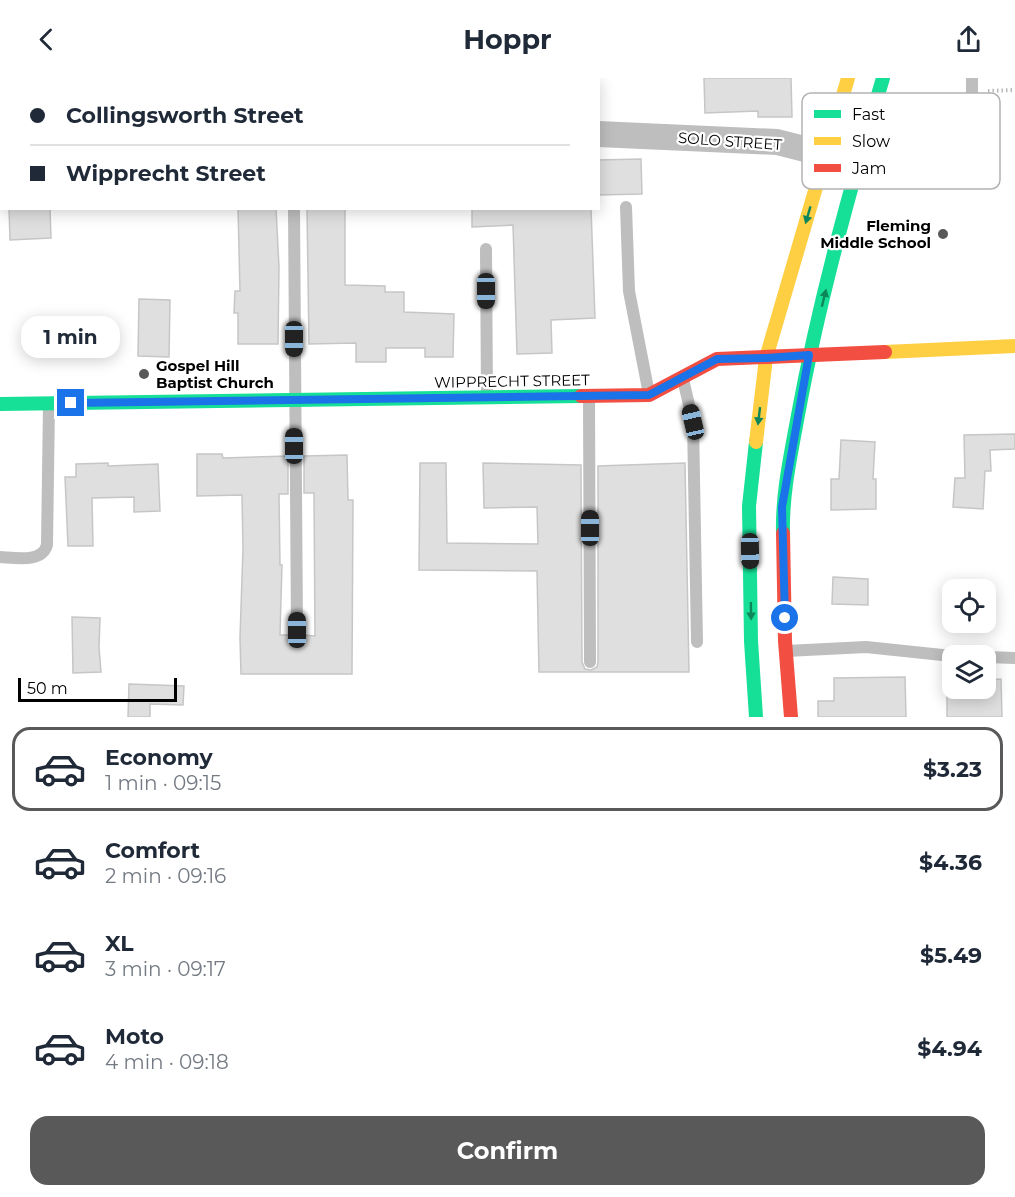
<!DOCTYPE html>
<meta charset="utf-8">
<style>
:root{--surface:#fff;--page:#f6f6f7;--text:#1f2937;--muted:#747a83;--line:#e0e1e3;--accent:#595959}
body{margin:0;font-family:Montserrat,sans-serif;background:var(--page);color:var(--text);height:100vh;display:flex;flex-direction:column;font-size:22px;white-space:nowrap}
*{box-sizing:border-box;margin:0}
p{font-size:20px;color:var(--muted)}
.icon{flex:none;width:33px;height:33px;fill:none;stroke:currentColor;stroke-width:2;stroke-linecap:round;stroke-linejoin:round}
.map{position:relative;height:639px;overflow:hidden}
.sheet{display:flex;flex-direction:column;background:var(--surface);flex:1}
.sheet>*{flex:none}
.guide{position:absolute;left:0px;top:0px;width:600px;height:132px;box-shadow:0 3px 15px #0003;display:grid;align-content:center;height:132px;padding:0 30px;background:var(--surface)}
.tools{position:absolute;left:942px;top:501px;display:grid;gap:12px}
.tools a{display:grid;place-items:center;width:54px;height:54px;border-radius:12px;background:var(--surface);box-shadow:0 3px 15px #0003;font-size:30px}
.scale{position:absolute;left:18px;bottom:15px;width:159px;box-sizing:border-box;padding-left:6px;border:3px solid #000;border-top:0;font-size:16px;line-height:21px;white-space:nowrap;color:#000;-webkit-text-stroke:4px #fff;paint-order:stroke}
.end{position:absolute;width:27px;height:27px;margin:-14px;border:8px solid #1a73e8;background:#fff;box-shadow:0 0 0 3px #fff}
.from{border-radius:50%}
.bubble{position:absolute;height:42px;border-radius:18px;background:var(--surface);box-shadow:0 3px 15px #0003;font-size:20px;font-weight:700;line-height:42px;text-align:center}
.car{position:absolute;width:18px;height:36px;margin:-18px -9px;border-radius:8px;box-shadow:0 0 4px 2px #0007;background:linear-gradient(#222 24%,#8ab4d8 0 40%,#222 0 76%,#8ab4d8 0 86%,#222 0)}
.guide b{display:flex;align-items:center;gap:21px;height:57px;font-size:22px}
.guide b+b{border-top:2px solid var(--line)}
.guide i{width:15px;height:15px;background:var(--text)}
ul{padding:10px 0 0;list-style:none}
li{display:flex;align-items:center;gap:18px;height:84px;margin:0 12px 9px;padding:0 18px;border:3px solid transparent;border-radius:18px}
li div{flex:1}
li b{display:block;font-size:22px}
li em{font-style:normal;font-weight:700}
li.selected{border-color:var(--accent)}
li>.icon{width:54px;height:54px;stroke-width:1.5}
.action{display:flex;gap:12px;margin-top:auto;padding:12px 30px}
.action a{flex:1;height:69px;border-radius:18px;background:var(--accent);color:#fff;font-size:24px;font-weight:700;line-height:69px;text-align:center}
header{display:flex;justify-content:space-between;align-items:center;height:78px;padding:0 30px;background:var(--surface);font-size:27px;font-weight:700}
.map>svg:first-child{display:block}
</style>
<header><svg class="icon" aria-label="back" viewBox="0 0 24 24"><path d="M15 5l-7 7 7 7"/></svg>Hoppr<svg class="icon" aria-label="share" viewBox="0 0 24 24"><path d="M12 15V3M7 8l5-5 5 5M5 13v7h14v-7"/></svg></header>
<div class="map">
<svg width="1015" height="639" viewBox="0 0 1015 639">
<rect width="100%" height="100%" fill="#fff"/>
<!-- building -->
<g fill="#dfdfdf" stroke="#c6c6c6" stroke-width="1.5">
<path d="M 704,0 L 791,0 L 792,39 L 758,39 L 758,33 L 705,35 Z"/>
<path d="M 641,81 L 642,116 L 598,117 L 598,82 Z"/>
<path d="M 9,130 L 50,130 L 51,160 L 10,162 Z"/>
<path d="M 238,130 L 276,130 L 279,189 L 278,266 L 238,266 L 238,235 L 234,235 L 235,213 L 240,213 Z"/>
<path d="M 307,130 L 345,130 L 345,207 L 385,208 L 385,214 L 404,214 L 404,234 L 454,236 L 453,279 L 425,279 L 425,270 L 386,270 L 386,284 L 356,284 L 356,265 L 309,266 Z"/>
<path d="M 472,130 L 591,130 L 595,240 L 551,242 L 552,275 L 517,276 L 513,147 L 472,149 Z"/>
<path d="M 139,221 L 170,222 L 169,279 L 138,278 Z"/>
<path d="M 1015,356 L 1015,371 L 990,372 L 991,393 L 985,393 L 983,431 L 953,429 L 955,400 L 965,400 L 964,357 Z"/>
<path d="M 841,362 L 875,364 L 873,401 L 876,401 L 876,431 L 831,432 L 831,401 L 839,401 Z"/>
<path d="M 197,376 L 222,376 L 223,380 L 288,378 L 288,416 L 279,416 L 280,487 L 282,487 L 280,557 L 291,557 L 296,560 L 303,557 L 315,558 L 314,415 L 304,415 L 304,378 L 347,377 L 348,422 L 353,422 L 352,596 L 241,596 L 240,560 L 243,470 L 242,417 L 197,418 Z"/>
<path d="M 108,385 L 108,388 L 158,386 L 160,433 L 134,434 L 134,419 L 92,420 L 93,468 L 68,468 L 65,399 L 76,399 L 76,386 Z"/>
<path d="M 420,385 L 446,385 L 447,465 L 538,466 L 537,429 L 484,430 L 483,385 L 581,387 L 582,584 L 585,591 L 591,592 L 597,589 L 598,584 L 598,388 L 685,385 L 689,594 L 539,594 L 537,493 L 419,492 Z"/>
<path d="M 833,499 L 868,501 L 868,527 L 832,526 Z"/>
<path d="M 72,539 L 100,540 L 99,569 L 101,594 L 73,595 Z"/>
<path d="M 905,599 L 906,639 L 818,639 L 818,623 L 834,623 L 834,600 Z"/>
<path d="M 1001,601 L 1002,639 L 947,639 L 947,610 L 986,610 L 986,602 Z"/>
<path d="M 129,606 L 184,608 L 183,627 L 150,626 L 150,639 L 128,639 Z"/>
</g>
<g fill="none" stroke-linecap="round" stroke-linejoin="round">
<!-- path -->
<path stroke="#b9b9b9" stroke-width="4" stroke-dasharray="1.5 3" stroke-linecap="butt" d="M 988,13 L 1015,12"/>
<!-- lane -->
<g stroke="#bebebe" stroke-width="12">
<path d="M 870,50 L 955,45 C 974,31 972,22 972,0"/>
<path d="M 626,129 L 629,213 L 649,316"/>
<path d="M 294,130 L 297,552"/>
<path d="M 486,171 L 487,319"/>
<path d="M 683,301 L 693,344 L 697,564"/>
<path d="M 589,318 L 590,584"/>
<path d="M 0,479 C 16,480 42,485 47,467 L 49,326"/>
<path d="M 786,573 L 866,569 L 952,578"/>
<path d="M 986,579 L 1015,580"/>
</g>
<!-- street -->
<path stroke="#bebebe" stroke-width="26" d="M 598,56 L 777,64 L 844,81"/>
<!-- fast -->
<g stroke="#16e098" stroke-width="14">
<path d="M 0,326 L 581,318"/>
<path d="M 783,455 C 782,415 791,376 798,337 C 819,223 850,111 883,0"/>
<path d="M 756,639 L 751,563 L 749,428 L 756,364"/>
</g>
<!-- slow -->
<g stroke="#ffcf43" stroke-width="14">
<path d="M 885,274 L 1015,268"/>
<path d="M 756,364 L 766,280 L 848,0"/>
</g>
<!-- jam -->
<g stroke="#f24e42" stroke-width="14">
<path d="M 581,318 L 649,317 L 717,281 L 885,274"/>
<path d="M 783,455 L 785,563 L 791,639"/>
</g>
</g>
<!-- one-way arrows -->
<defs><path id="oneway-solid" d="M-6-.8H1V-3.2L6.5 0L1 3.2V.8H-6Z" transform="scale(1.5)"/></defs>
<g fill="#0d865b">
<use href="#oneway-solid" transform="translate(808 137) rotate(106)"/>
<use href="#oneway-solid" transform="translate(824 220) rotate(-76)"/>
<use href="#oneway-solid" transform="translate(759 338) rotate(97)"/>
<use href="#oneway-solid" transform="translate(751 533) rotate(89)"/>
</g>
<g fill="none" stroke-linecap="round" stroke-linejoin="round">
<!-- route -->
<path stroke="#1a73e8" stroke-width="8" d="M 71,325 L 649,317 L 717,281 L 766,280 L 809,277 L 782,429 L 785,540"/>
</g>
<!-- markers -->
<g fill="#595959" stroke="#fff" stroke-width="2">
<circle cx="943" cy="156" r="6"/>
<circle cx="144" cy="296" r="6"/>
</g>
<g text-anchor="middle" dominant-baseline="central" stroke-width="4.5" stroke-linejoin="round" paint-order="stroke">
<!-- street labels -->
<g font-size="15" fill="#000" stroke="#fff">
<text transform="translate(730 63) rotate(4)">SOLO STREET</text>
<text transform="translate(512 303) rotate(-1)">WIPPRECHT STREET</text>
</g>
<!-- poi labels -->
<g font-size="15" font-weight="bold" fill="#000" stroke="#fff" text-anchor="end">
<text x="931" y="147">Fleming<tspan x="931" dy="17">Middle School</tspan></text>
<text x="156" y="287" text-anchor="start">Gospel Hill<tspan x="156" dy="17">Baptist Church</tspan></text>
</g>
</g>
<!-- legend -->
<rect x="802" y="15" width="198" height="96" rx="9" fill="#fff" stroke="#b2b2b2" stroke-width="1.5"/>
<rect x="814" y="32" width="27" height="8" fill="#16e098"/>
<rect x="814" y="59" width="27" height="8" fill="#ffcf43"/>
<rect x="814" y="86" width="27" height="8" fill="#f24e42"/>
<g font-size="16" fill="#000">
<text x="852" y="42">Fast</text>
<text x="852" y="69">Slow</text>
<text x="852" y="96">Jam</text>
</g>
</svg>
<div class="tools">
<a><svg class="icon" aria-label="locate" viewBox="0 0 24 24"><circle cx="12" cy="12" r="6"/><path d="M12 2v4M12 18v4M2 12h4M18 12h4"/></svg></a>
<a><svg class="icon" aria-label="layers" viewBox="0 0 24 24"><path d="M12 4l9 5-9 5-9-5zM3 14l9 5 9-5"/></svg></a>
</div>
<div class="scale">50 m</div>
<i class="end from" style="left:785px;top:540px"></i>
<i class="end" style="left:71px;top:325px"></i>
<div class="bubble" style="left:21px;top:238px;width:99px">1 min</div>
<i class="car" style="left:486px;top:213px;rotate:180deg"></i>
<i class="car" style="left:294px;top:261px;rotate:180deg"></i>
<i class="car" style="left:693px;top:344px;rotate:347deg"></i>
<i class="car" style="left:294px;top:368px;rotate:0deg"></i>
<i class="car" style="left:590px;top:450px;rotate:0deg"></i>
<i class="car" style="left:750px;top:473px;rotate:179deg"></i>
<i class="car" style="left:297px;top:552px;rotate:0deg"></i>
<div class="guide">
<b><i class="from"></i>Collingsworth Street</b>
<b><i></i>Wipprecht Street</b>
</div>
</div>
<section class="sheet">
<ul>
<li class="selected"><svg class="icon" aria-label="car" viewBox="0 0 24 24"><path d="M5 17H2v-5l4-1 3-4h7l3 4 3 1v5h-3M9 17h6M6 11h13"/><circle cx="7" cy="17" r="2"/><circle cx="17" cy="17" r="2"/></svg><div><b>Economy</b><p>1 min · 09:15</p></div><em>$3.23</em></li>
<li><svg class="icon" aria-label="car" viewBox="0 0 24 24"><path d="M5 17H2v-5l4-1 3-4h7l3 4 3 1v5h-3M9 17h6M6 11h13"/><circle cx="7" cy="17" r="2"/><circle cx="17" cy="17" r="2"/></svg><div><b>Comfort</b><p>2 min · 09:16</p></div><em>$4.36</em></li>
<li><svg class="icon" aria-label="car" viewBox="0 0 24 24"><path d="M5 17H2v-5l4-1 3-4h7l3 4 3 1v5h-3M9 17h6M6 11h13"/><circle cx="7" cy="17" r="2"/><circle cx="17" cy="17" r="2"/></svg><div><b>XL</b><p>3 min · 09:17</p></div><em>$5.49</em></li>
<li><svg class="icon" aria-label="car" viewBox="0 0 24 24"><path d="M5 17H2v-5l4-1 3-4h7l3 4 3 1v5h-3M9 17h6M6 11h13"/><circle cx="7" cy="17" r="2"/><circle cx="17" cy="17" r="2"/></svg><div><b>Moto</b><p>4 min · 09:18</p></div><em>$4.94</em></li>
</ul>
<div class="action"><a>Confirm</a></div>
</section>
